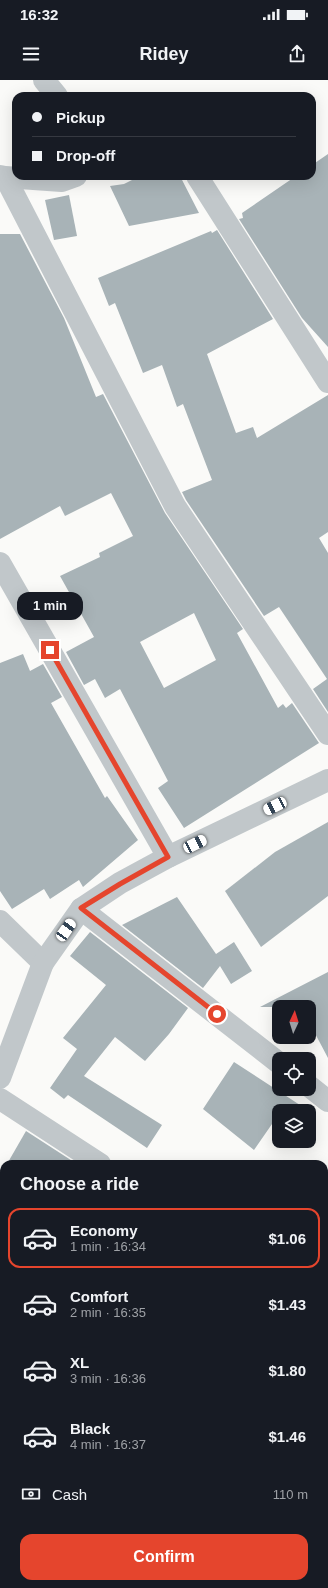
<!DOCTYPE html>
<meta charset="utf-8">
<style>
:root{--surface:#171b24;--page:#242831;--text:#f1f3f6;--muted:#9ea1a6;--line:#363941;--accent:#e5452d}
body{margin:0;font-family:Arial,sans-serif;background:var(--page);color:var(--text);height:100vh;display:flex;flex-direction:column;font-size:15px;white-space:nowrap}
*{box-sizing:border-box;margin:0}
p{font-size:13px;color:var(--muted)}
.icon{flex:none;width:22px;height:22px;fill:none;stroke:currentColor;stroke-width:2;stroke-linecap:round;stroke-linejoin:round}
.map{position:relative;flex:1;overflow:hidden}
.panel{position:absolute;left:0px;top:1080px;width:328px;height:428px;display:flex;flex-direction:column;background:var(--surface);border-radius:12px 12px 0 0;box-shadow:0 4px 16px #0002}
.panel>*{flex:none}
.guide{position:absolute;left:12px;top:12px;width:304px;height:88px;border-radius:12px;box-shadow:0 4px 16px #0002;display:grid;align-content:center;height:88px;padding:0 20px;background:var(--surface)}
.needle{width:26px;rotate:4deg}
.fabs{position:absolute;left:272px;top:920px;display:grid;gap:8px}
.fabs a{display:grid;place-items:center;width:44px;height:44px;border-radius:8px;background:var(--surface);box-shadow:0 4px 16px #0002;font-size:20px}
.end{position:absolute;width:18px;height:18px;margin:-9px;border:5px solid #e5452d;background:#fff;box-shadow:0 0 0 2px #fff}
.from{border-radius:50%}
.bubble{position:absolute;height:28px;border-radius:12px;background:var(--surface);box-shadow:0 4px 16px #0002;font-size:13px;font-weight:700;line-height:28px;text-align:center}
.car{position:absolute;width:12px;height:24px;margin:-12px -6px;border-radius:5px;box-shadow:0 0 3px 1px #0007;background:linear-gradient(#fff 24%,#345 0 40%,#fff 0 76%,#345 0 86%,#fff 0)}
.guide b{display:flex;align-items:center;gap:14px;height:38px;font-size:15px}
.guide b+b{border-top:1px solid var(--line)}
.guide i{width:10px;height:10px;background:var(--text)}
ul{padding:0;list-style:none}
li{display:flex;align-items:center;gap:12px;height:60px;margin:0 8px 6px;padding:0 12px;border:2px solid transparent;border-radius:12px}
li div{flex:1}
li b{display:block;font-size:15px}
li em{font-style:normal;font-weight:700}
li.active{border-color:var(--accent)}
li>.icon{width:36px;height:36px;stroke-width:1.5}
h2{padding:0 20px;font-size:18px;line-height:48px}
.pay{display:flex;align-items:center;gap:10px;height:44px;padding:0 20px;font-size:15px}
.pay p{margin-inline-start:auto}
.primary-button{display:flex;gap:8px;margin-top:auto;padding:8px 20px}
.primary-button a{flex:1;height:46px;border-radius:12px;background:var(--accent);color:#fff;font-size:16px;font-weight:700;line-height:46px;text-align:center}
.status{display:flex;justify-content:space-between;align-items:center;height:28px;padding:0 20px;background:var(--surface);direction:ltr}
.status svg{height:11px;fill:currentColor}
header{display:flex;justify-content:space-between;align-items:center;height:52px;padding:0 20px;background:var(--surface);font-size:18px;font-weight:700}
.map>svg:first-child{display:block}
</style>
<div class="status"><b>16:32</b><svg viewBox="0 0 49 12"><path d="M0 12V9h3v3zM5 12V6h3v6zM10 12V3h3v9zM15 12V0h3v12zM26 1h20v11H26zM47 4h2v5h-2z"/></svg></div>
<header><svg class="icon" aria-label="menu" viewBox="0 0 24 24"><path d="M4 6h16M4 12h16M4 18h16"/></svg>Ridey<svg class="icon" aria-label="share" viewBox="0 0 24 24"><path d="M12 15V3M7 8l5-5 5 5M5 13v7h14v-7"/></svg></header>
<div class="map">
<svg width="328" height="1508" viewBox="0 0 328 1508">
<rect width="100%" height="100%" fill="#fafaf8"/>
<!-- building -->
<g fill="#a8b3b7" fill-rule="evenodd">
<path d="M 328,74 L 328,267 L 302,238 L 239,139 L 243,138 L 242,133 L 296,96 L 312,96 L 312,85 Z"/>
<path d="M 140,96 L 180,96 L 199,133 L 129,146 L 110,106 L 124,104 Z"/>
<path d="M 69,115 L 77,156 L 54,160 L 45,120 Z"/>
<path d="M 217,150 L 273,239 L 207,274 L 236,353 L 253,347 L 257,358 L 328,315 L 328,452 L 319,458 L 328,473 L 328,632 L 313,609 L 327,599 L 279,527 L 264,536 L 186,420 L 182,412 L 212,400 L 183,324 L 177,327 L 162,285 L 143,293 L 115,223 L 109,226 L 98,198 L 211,151 L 212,153 Z"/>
<path d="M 0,154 L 20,154 L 64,238 L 96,317 L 103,314 L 165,433 L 243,549 L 237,553 L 278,628 L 283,624 L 286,628 L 292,623 L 319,663 L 184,748 L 158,708 L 168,701 L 120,609 L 105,618 L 95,599 L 84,605 L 66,572 L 94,557 L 60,496 L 100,477 L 99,473 L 133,456 L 111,413 L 65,436 L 60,426 L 0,459 ZM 194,533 L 216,580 L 164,608 L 140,562 Z"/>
<path d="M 23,574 L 30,591 L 43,584 L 62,617 L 51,623 L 105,718 L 107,716 L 138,760 L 83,807 L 79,800 L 50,819 L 44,809 L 12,829 L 0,811 L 0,583 Z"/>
<path d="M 328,742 L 328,816 L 261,867 L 225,811 L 275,772 Z"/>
<path d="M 177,817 L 216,874 L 234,862 L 252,891 L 231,904 L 220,886 L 203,908 L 122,845 Z"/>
<path d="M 90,852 L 188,928 L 169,954 L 145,981 L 115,957 L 84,996 L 162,1045 L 147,1068 L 68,1015 L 64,1019 L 50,1008 L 77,969 L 63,958 L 106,905 L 70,876 Z"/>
<path d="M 328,892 L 328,978 L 309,942 L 309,927 L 260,927 Z"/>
<path d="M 234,982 L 303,1027 L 300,1031 L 279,1031 L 279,1058 L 272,1044 L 254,1070 L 203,1029 Z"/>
<path d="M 26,1051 L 77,1084 L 7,1084 Z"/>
</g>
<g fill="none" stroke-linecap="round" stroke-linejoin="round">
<!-- minor -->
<g stroke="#c1c7ca" stroke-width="22">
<path d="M 44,0 L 57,16"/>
<path d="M 0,96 L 5,97 L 62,101 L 76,96"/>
<path d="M 197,96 L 328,302"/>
<path d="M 5,97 L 175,426 L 328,654"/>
<path d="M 0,483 L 168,777"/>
<path d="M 81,829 L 279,983"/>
<path d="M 0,841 L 43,883"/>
<path d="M 0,998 L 43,883 L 81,829 L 120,803 L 168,777 L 328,700"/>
<path d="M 309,1006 L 328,1021"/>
<path d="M 0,1019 L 100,1084"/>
<path d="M 324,1230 L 328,1232"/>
<path d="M 0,1406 L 4,1409"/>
<path d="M 143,1504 L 149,1508"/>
</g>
</g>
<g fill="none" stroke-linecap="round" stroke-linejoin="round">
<!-- route -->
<path stroke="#e5452d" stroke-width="5" d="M 50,570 L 168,777 L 120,804 L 81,828 L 217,934"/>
</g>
</svg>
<div class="fabs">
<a><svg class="needle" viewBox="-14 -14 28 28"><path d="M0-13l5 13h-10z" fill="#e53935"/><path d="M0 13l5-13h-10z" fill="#9ea1a6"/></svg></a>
<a><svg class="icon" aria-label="locate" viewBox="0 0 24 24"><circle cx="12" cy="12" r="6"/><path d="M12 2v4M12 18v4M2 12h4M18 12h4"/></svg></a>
<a><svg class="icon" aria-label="layers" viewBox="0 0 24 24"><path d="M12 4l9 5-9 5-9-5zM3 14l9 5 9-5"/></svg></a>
</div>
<i class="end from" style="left:217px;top:934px"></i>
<i class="end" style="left:50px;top:570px"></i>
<div class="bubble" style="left:17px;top:512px;width:66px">1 min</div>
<i class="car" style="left:275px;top:726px;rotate:244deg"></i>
<i class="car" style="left:195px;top:764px;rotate:64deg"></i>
<i class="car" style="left:66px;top:850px;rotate:35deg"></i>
<div class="guide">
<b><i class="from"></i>Pickup</b>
<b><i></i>Drop-off</b>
</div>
<section class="panel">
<h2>Choose a ride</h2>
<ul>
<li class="active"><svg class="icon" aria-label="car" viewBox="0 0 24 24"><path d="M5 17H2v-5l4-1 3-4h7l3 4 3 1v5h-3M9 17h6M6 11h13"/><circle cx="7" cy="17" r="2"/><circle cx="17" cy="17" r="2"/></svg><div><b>Economy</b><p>1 min · 16:34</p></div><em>$1.06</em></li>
<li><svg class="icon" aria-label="car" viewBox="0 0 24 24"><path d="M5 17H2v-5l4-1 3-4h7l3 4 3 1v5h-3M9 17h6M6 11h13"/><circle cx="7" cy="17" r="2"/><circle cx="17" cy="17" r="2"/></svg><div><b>Comfort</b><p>2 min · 16:35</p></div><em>$1.43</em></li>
<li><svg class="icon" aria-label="car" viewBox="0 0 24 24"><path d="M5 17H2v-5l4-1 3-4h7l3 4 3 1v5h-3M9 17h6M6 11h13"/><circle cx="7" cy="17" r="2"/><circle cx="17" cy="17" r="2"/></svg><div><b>XL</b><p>3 min · 16:36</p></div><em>$1.80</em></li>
<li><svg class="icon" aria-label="car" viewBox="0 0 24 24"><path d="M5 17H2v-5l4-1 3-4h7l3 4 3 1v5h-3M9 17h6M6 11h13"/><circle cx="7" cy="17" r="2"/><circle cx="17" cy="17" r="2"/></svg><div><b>Black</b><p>4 min · 16:37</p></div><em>$1.46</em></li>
</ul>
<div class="pay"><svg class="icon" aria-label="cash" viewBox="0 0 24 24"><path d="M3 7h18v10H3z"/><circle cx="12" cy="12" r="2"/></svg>Cash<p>110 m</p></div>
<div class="primary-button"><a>Confirm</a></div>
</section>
</div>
